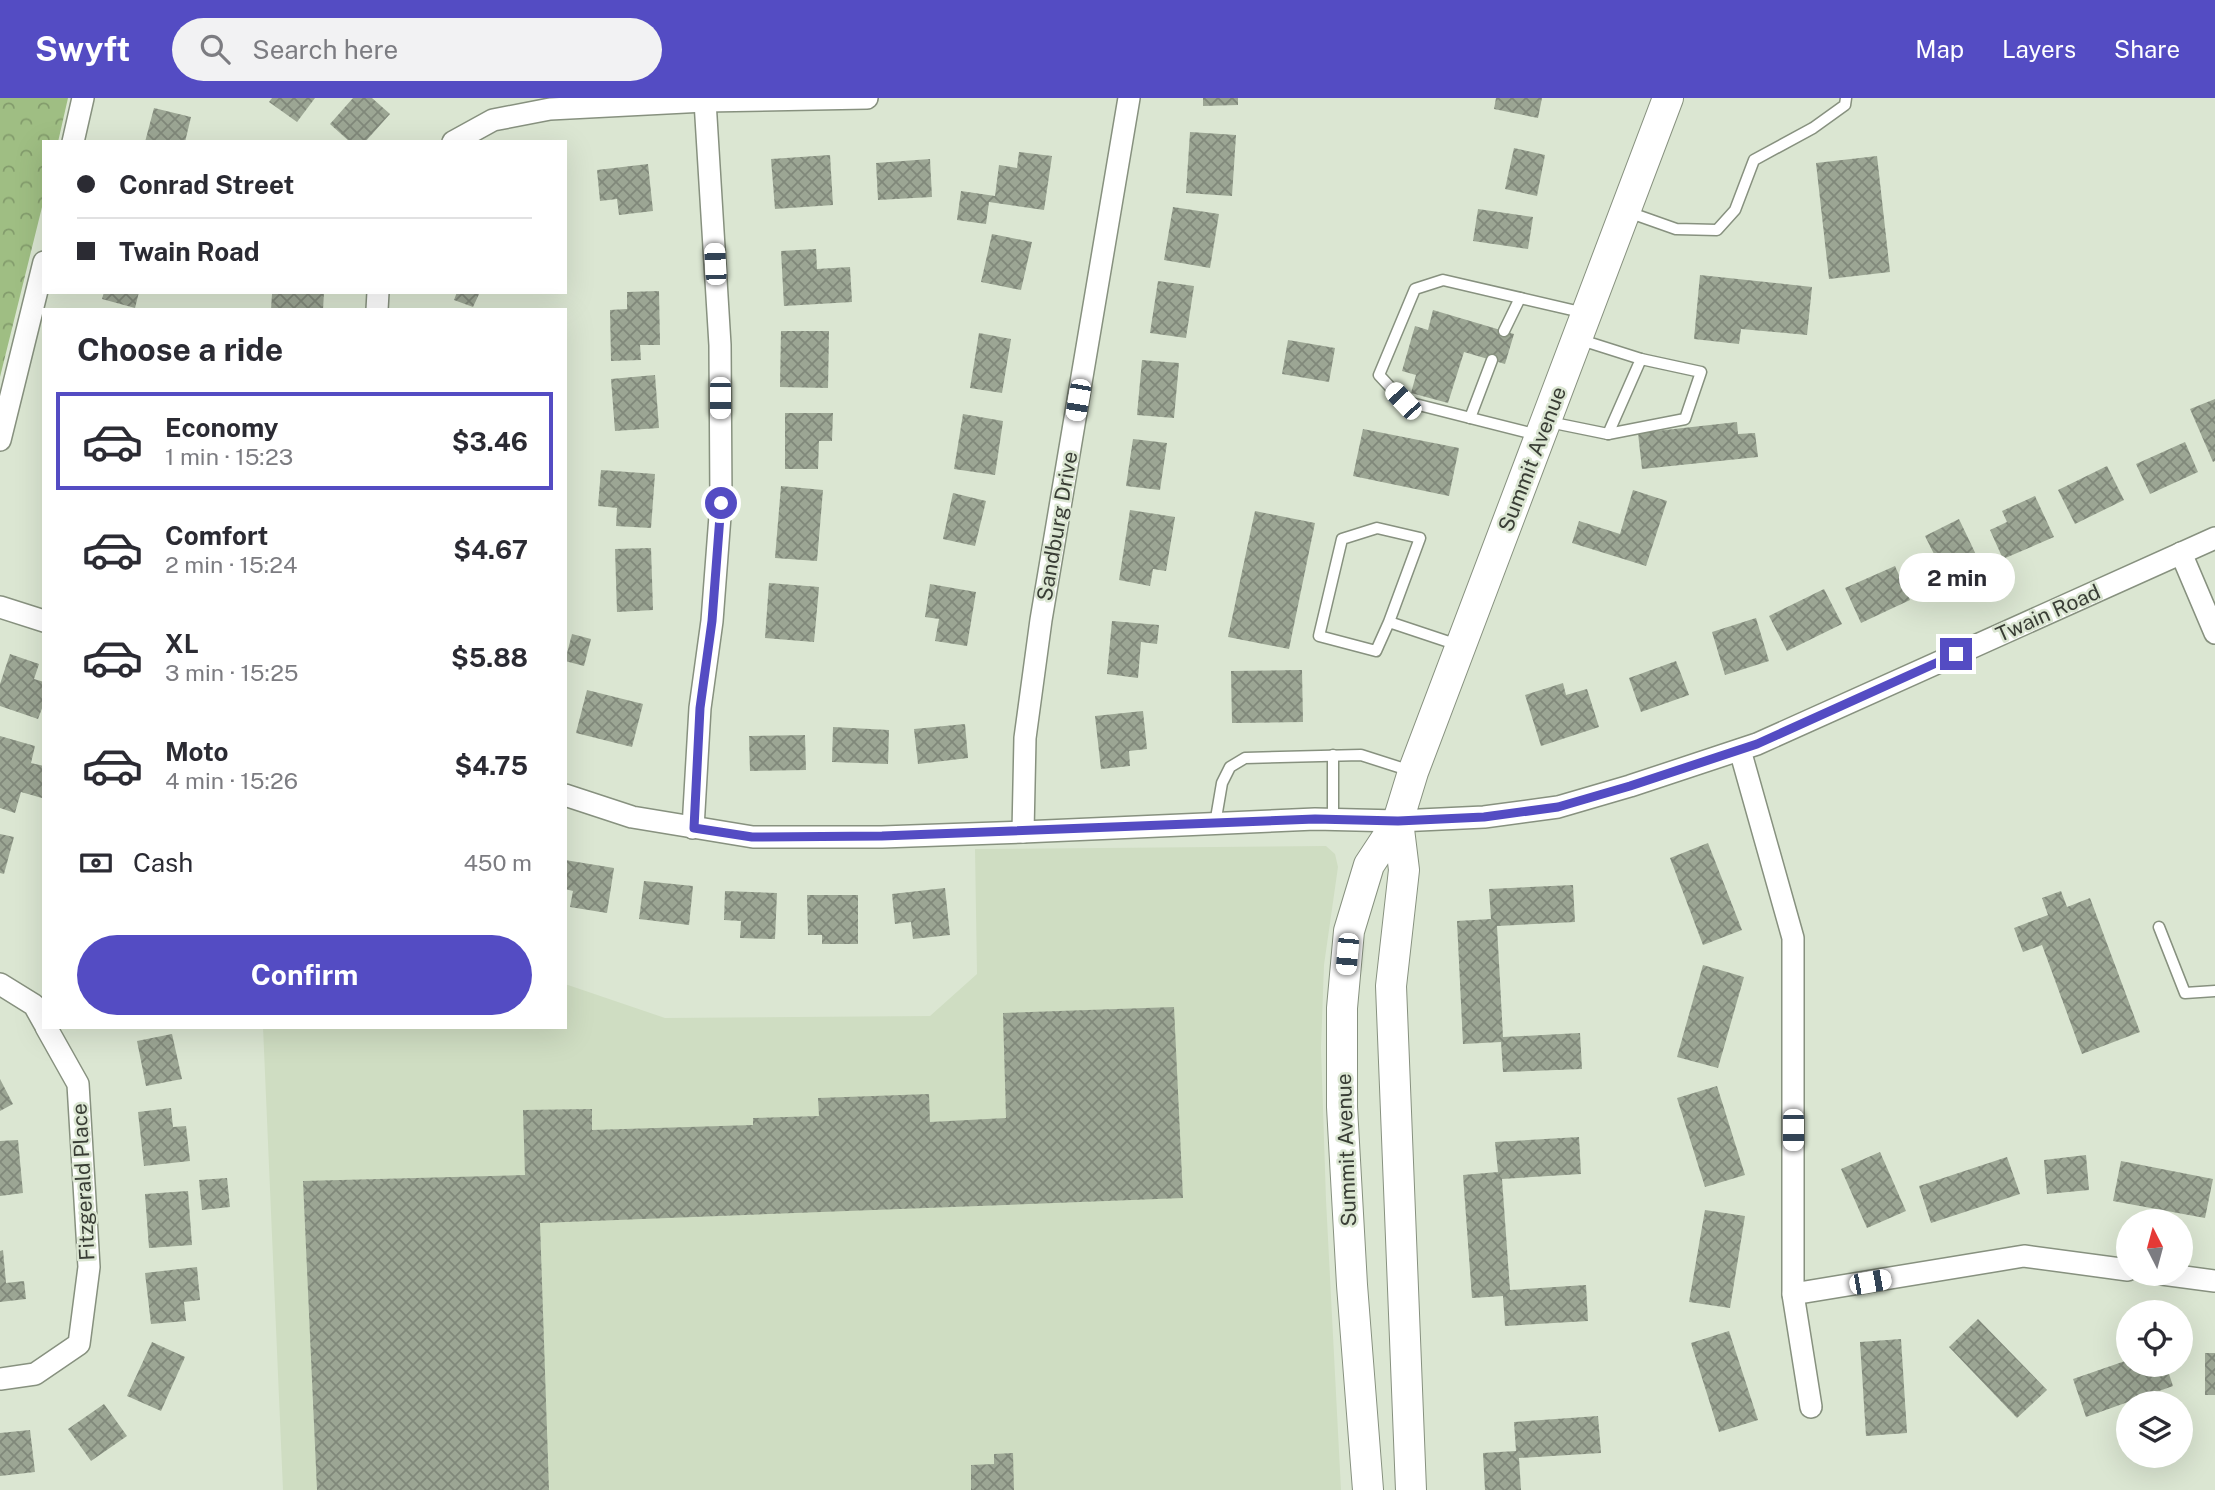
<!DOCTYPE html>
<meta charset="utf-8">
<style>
:root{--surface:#fff;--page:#f2f2f3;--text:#2b2b33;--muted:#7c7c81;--line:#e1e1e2;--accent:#544cc3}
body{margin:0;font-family:"Public Sans",sans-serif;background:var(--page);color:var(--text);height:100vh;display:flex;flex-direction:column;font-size:26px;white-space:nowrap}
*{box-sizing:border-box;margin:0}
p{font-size:23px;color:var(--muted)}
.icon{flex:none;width:38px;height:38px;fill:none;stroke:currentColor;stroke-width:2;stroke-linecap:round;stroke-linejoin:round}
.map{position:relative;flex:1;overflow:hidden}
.side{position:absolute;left:42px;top:210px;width:525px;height:721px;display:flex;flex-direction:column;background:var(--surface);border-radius:0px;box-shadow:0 7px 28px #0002}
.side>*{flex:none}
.banner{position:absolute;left:42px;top:42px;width:525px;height:154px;border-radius:0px;box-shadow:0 7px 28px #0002;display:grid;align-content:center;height:154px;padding:0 35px;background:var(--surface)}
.needle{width:46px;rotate:354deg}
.controls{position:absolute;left:2116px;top:1111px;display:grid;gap:14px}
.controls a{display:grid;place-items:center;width:77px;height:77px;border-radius:50%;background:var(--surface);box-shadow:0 7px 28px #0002;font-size:35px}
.end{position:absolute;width:32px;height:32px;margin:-16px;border:9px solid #544cc3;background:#fff;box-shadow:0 0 0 4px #fff}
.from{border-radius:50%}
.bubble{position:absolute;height:49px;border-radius:24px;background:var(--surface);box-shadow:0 7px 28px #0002;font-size:23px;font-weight:700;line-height:49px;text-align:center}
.car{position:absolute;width:21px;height:42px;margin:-21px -10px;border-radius:9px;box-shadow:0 0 5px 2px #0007;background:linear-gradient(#fff 24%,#345 0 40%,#fff 0 76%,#345 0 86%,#fff 0)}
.banner b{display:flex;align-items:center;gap:24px;height:66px;font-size:26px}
.banner b+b{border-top:2px solid var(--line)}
.banner i{width:18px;height:18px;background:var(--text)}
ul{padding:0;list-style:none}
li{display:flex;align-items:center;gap:21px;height:98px;margin:0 14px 10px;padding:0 21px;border:4px solid transparent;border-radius:0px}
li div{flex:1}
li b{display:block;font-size:26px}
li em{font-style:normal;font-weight:700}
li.active{border-color:var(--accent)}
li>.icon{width:63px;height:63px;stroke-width:1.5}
h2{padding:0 35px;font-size:32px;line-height:84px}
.pay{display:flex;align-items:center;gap:18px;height:77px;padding:0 35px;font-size:26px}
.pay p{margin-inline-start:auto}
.cta{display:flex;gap:14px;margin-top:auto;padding:14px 35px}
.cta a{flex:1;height:80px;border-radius:42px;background:var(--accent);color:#fff;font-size:28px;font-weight:700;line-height:80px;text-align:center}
header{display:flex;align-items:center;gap:42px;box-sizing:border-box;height:98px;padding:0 35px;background:var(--accent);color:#fff}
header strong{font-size:33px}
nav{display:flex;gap:38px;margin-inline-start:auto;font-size:24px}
.search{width:490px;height:63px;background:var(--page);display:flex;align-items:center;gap:18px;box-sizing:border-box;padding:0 24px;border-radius:38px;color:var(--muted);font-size:26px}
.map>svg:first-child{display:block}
</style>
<header>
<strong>Swyft</strong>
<div class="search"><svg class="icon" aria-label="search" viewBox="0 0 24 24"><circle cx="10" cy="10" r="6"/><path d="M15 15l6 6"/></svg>Search here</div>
<nav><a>Map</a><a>Layers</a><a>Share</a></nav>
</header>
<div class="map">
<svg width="2215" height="1392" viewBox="0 0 2215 1392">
<defs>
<pattern id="park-crowns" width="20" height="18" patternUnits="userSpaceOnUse" patternTransform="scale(1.75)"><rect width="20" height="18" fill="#9fbe83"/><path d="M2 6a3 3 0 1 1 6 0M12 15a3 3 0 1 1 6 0" fill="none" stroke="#839c6c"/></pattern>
<pattern id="building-cross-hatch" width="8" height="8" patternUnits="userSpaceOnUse" patternTransform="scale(1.75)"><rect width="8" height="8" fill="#9ca694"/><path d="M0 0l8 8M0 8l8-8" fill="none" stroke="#80887a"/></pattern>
</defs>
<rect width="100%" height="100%" fill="#dbe6d2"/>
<!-- built -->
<path fill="#cfddc2" d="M 1326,748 L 1335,756 L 1338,769 L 1324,867 L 1321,950 L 1326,1102 L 1341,1392 L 283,1392 L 263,929 L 565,929 L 565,886 L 665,920 L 930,918 L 977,876 L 975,751 Z"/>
<!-- park -->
<path fill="url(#park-crowns)" d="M 0,0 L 68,0 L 58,44 L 44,44 L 44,101 L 0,279 Z"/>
<!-- building -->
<g fill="url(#building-cross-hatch)">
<path d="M 272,0 L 315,0 L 297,24 L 269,4 Z"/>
<path d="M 353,0 L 372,0 L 390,16 L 365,44 L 350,44 L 330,26 Z"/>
<path d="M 1203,0 L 1238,0 L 1238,7 L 1203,8 Z"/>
<path d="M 1496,0 L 1542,0 L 1538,20 L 1494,11 Z"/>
<path d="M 154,10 L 191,19 L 185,44 L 145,44 Z"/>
<path d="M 1190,34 L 1236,37 L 1232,98 L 1186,95 Z"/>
<path d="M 1514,50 L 1545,57 L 1537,98 L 1505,91 Z"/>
<path d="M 1019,54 L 1052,58 L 1044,112 L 989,104 L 986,126 L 957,122 L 961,93 L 995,98 L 999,67 L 1017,70 Z"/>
<path d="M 830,57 L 833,107 L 775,111 L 771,61 Z"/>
<path d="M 1877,58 L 1890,174 L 1829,181 L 1816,65 Z"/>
<path d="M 930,61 L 932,99 L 878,102 L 876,65 Z"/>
<path d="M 648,66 L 653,113 L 619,117 L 617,101 L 600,103 L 597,72 Z"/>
<path d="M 1173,109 L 1219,116 L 1210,170 L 1164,162 Z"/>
<path d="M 1478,111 L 1533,119 L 1528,151 L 1473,143 Z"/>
<path d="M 992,136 L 1032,144 L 1021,192 L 981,184 Z"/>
<path d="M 816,151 L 817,171 L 850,169 L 852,204 L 784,208 L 781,153 Z"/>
<path d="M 1700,177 L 1812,189 L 1807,237 L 1741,231 L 1739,246 L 1694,241 Z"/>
<path d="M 1158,183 L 1194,188 L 1186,240 L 1150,235 Z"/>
<path d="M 659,193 L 660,247 L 640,247 L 641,262 L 611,263 L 610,212 L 627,211 L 627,194 Z"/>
<path d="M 104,194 L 139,194 L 135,210 L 102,201 Z"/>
<path d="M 289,194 L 324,194 L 323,212 L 271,212 L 272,196 L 289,196 Z"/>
<path d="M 457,194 L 480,194 L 473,209 L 454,202 Z"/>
<path d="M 1433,212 L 1514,236 L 1505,266 L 1464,254 L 1448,305 L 1411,295 L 1416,277 L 1402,273 L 1415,228 L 1428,232 Z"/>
<path d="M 781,233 L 829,233 L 828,290 L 780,289 Z"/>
<path d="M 979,235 L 1011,241 L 1002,295 L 970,290 Z"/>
<path d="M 1288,242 L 1335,250 L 1329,284 L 1282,276 Z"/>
<path d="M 1142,262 L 1179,265 L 1174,320 L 1137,317 Z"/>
<path d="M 655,277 L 659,330 L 615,333 L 611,281 Z"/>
<path d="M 2215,301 L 2215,363 L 2213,364 L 2190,311 Z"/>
<path d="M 785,315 L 833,315 L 832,343 L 819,343 L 818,371 L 785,371 Z"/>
<path d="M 963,316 L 1003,323 L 995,377 L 954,371 Z"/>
<path d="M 1737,324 L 1738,336 L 1755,335 L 1758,359 L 1642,371 L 1638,335 Z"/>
<path d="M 1363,331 L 1459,350 L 1449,398 L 1353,378 Z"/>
<path d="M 1133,341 L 1167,345 L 1160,392 L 1126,388 Z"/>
<path d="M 2185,344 L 2198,374 L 2150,396 L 2136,366 Z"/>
<path d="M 2107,368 L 2124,402 L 2075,426 L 2058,392 Z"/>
<path d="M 601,372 L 655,376 L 651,430 L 616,428 L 617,410 L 598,408 Z"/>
<path d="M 781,388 L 823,392 L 817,463 L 775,460 Z"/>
<path d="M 1633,392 L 1667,403 L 1646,468 L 1572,445 L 1579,423 L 1620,436 Z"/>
<path d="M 953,395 L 986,403 L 975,448 L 943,441 Z"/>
<path d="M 2035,398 L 2054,439 L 2003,461 L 1990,432 L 2007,424 L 2002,413 Z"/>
<path d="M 1130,412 L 1175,419 L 1166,473 L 1153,471 L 1150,488 L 1119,482 Z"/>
<path d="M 1255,413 L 1315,425 L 1289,551 L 1228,539 Z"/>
<path d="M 1959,421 L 1980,465 L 1932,488 L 1920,462 L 1934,456 L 1925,438 Z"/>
<path d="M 651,450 L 653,512 L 617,514 L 615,451 Z"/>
<path d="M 1895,468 L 1910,502 L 1861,525 L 1845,490 Z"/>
<path d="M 769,485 L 819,489 L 814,544 L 765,540 Z"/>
<path d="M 930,486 L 976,494 L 967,548 L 935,543 L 939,521 L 925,519 Z"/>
<path d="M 1824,491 L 1842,526 L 1787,553 L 1769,518 Z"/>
<path d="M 1756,520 L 1769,563 L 1725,577 L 1712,534 Z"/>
<path d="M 1112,523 L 1159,527 L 1157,546 L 1141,544 L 1138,580 L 1107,576 Z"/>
<path d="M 572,536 L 591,541 L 584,568 L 565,563 Z"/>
<path d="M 10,556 L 39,566 L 34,581 L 44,584 L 44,605 L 38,621 L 0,608 L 0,586 Z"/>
<path d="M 1676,563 L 1689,597 L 1641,614 L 1629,580 Z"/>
<path d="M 1302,572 L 1303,624 L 1232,625 L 1231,573 Z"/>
<path d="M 1563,585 L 1566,597 L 1587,591 L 1599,629 L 1541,648 L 1525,597 Z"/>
<path d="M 587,592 L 643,606 L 632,649 L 576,635 Z"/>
<path d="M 1143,613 L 1147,651 L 1129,653 L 1130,668 L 1101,671 L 1095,618 Z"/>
<path d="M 965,626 L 968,660 L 918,666 L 914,631 Z"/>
<path d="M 833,629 L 889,632 L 888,666 L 832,664 Z"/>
<path d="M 805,637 L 806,672 L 750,673 L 749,638 Z"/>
<path d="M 0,638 L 35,648 L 31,665 L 44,668 L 42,700 L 21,694 L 15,715 L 0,710 Z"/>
<path d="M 0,736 L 14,739 L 4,776 L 0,775 Z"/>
<path d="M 1708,745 L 1742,832 L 1703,847 L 1670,760 Z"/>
<path d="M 565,762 L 614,770 L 607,815 L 570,809 L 573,793 L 565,791 Z"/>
<path d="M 644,783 L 693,788 L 689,827 L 639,821 Z"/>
<path d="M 1573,787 L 1575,824 L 1497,828 L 1503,939 L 1580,935 L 1582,971 L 1503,974 L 1501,944 L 1463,946 L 1457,823 L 1491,821 L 1489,791 Z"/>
<path d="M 945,790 L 950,837 L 913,841 L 911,824 L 895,826 L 892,796 Z"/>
<path d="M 725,793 L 777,795 L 775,841 L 740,840 L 741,823 L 724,822 Z"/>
<path d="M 2061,793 L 2067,809 L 2090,800 L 2140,934 L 2082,956 L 2042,847 L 2023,854 L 2014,830 L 2048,817 L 2042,800 Z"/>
<path d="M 807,797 L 858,797 L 858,846 L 822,846 L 822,837 L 808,837 Z"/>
<path d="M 1703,867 L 1744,879 L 1718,970 L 1677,959 Z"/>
<path d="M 1174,909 L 1183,1100 L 540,1125 L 549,1392 L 317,1392 L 303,1083 L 525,1077 L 523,1012 L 592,1011 L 592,1032 L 753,1027 L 753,1020 L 819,1018 L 818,1000 L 929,996 L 930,1024 L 1006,1020 L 1003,915 Z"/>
<path d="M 172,936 L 182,981 L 146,988 L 137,943 Z"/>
<path d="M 0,981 L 13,1006 L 0,1013 Z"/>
<path d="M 1717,988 L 1745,1077 L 1705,1089 L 1677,1000 Z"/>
<path d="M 171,1010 L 173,1029 L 186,1028 L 190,1063 L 144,1068 L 138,1014 Z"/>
<path d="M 1579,1039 L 1581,1076 L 1502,1081 L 1510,1192 L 1586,1187 L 1588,1223 L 1505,1228 L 1503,1198 L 1472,1200 L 1463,1077 L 1498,1074 L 1495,1044 Z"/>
<path d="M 18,1042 L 23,1095 L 0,1098 L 0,1043 Z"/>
<path d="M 1880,1054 L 1906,1113 L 1867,1130 L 1841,1071 Z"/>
<path d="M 2086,1057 L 2089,1092 L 2047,1096 L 2044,1062 Z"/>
<path d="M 2007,1059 L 2020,1096 L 1931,1125 L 1919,1088 Z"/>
<path d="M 2121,1063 L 2213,1081 L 2205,1120 L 2113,1103 Z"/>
<path d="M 227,1080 L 230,1109 L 202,1112 L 199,1082 Z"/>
<path d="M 188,1093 L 192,1147 L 149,1150 L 145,1096 Z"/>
<path d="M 1705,1112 L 1745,1118 L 1730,1210 L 1689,1204 Z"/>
<path d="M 3,1152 L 6,1185 L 24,1183 L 26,1201 L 0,1204 L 0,1153 Z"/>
<path d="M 197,1169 L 200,1202 L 184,1204 L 186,1223 L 151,1226 L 145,1175 Z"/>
<path d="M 1978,1221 L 2047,1292 L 2017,1320 L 1949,1249 Z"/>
<path d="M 1729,1233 L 1758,1322 L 1719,1334 L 1691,1245 Z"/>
<path d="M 1901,1241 L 1907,1335 L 1866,1338 L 1860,1244 Z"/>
<path d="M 152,1244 L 185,1259 L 161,1313 L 127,1298 Z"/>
<rect x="2205" y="1255" width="10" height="42"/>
<path d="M 2128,1262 L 2128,1267 L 2166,1267 L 2173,1288 L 2086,1319 L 2073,1281 Z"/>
<path d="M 104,1306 L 127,1338 L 91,1363 L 68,1331 Z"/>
<path d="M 1598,1318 L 1601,1355 L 1519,1360 L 1521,1392 L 1485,1392 L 1483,1355 L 1516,1353 L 1514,1324 Z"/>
<path d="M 30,1332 L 35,1374 L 0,1378 L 0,1335 Z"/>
<path d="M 1013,1355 L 1014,1392 L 971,1392 L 971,1367 L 994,1366 L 994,1356 Z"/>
</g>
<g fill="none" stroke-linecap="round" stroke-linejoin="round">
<defs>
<g id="service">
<path d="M 1628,114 L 1676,131 L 1717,132 L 1735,112 L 1754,62 L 1813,30 L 1845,7 L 1846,0"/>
<path d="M 1504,233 L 1520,200"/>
<path d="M 1470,320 L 1492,262"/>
<path d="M 1549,324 L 1608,336 L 1641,261 L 1578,241"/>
<path d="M 1608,336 L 1685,321 L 1701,274 L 1641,261"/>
<path d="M 1538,337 L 1403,303 L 1379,277 L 1415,191 L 1443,182 L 1585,215"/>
<path d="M 1389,524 L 1420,440 L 1377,430 L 1342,441 L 1319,538 L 1376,553 L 1389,524 L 1458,547"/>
<path d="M 1333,657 L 1333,722"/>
<path d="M 1215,726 L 1222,685 L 1230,669 L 1245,660 L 1361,657 L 1411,673"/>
<path d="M 2159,829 L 2185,895 L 2215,893"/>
</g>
<g id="minor">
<path d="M 73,44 L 83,0"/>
<path d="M 453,44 L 493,22 L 550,11 L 705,3 L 867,0"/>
<path d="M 377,212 L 378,194"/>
<path d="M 0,342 L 44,164"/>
<path d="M 2181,455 L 2215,535"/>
<path d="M 0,509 L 44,523"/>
<path d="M 1740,652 L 1793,840 L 1793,1196 L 2024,1158 L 2128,1172"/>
<path d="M 565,697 L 632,719 L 753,739 L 882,739 L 1023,734 L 1315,721 L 1398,723 L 1484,719 L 1558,709 L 1630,688 L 1757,646 L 2215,440"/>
<path d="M 693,730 L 700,610 L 712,523 L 721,405 L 720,247 L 705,3"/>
<path d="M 1023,734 L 1025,640 L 1041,522 L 1129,0"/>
<path d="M 0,886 L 34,907 L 44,925"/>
<path d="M 2162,1176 L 2215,1183"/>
<path d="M 1793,1196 L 1811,1309"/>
<path d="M 0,1281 L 35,1276 L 79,1246 L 89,1169 L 78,986 L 46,929"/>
</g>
<g id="secondary">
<path d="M 1398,723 L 1404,772 L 1391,888 L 1411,1392"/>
<path d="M 1368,1392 L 1352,1187 L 1342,1009 L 1342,910 L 1349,833 L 1369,767 L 1398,723 L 1413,674 L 1668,0"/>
</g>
</defs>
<!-- service casing -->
<use href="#service" stroke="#87917f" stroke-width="13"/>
<!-- minor casing -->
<use href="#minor" stroke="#87917f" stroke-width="24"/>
<!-- secondary casing -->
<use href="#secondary" stroke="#87917f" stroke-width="32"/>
<!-- service -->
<use href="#service" stroke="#fff" stroke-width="10"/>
<!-- minor -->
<use href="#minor" stroke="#fff" stroke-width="21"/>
<!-- secondary -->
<use href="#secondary" stroke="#fff" stroke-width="30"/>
</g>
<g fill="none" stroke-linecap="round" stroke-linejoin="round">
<!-- route -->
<path stroke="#544cc3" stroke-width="9" d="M 721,405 L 712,523 L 700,610 L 694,730 L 752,739 L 882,738 L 1315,721 L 1398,723 L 1484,719 L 1558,709 L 1630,688 L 1757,646 L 1956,556"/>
</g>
<g text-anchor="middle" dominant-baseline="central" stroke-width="5" stroke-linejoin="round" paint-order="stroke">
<!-- street labels -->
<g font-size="21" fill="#393d35" stroke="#dbe6d2">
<text transform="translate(1532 361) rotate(-69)">Summit Avenue</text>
<text transform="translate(1057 428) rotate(-80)">Sandburg Drive</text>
<text transform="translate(2048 515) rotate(-24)">Twain Road</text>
<text transform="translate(1346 1052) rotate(-92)">Summit Avenue</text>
<text transform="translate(83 1084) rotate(-93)">Fitzgerald Place</text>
</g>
</g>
</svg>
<div class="controls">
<a><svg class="needle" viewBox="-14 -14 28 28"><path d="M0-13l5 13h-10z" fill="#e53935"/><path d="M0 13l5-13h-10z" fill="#7c7c81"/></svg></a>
<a><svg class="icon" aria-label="locate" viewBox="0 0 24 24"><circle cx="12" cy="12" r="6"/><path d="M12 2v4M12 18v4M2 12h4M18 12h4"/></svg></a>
<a><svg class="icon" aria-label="layers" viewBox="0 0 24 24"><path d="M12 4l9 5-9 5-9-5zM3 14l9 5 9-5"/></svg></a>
</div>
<i class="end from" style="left:721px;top:405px"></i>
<i class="end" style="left:1956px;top:556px"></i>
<div class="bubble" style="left:1899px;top:455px;width:116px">2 min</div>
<i class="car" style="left:715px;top:166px;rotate:357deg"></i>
<i class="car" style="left:720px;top:300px;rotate:180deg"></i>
<i class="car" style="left:1078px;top:302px;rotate:190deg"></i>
<i class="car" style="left:1403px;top:303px;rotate:317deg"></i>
<i class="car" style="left:1347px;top:856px;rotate:185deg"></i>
<i class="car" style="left:1793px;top:1032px;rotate:180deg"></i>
<i class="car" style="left:1870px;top:1184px;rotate:80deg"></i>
<div class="banner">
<b><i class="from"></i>Conrad Street</b>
<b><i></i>Twain Road</b>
</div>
<section class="side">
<h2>Choose a ride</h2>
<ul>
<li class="active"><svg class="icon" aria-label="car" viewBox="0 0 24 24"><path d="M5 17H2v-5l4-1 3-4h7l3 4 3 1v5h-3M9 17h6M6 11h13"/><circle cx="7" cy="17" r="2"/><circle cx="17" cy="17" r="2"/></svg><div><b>Economy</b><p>1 min · 15:23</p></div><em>$3.46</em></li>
<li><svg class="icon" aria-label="car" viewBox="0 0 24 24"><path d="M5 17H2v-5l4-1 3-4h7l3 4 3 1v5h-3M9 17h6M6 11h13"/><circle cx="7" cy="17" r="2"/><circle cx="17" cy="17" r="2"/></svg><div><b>Comfort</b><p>2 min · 15:24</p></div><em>$4.67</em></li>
<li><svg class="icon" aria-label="car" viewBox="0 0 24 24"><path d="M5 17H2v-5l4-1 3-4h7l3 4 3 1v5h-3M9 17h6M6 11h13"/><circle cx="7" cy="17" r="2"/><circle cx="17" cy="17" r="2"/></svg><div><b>XL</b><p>3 min · 15:25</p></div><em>$5.88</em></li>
<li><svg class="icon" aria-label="car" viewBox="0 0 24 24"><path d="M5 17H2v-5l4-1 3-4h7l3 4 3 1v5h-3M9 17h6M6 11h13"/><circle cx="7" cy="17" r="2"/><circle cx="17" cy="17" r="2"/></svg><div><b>Moto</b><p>4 min · 15:26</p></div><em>$4.75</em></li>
</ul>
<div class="pay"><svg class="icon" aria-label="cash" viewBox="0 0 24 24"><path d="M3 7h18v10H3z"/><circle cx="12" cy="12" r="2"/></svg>Cash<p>450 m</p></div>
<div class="cta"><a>Confirm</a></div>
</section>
</div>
